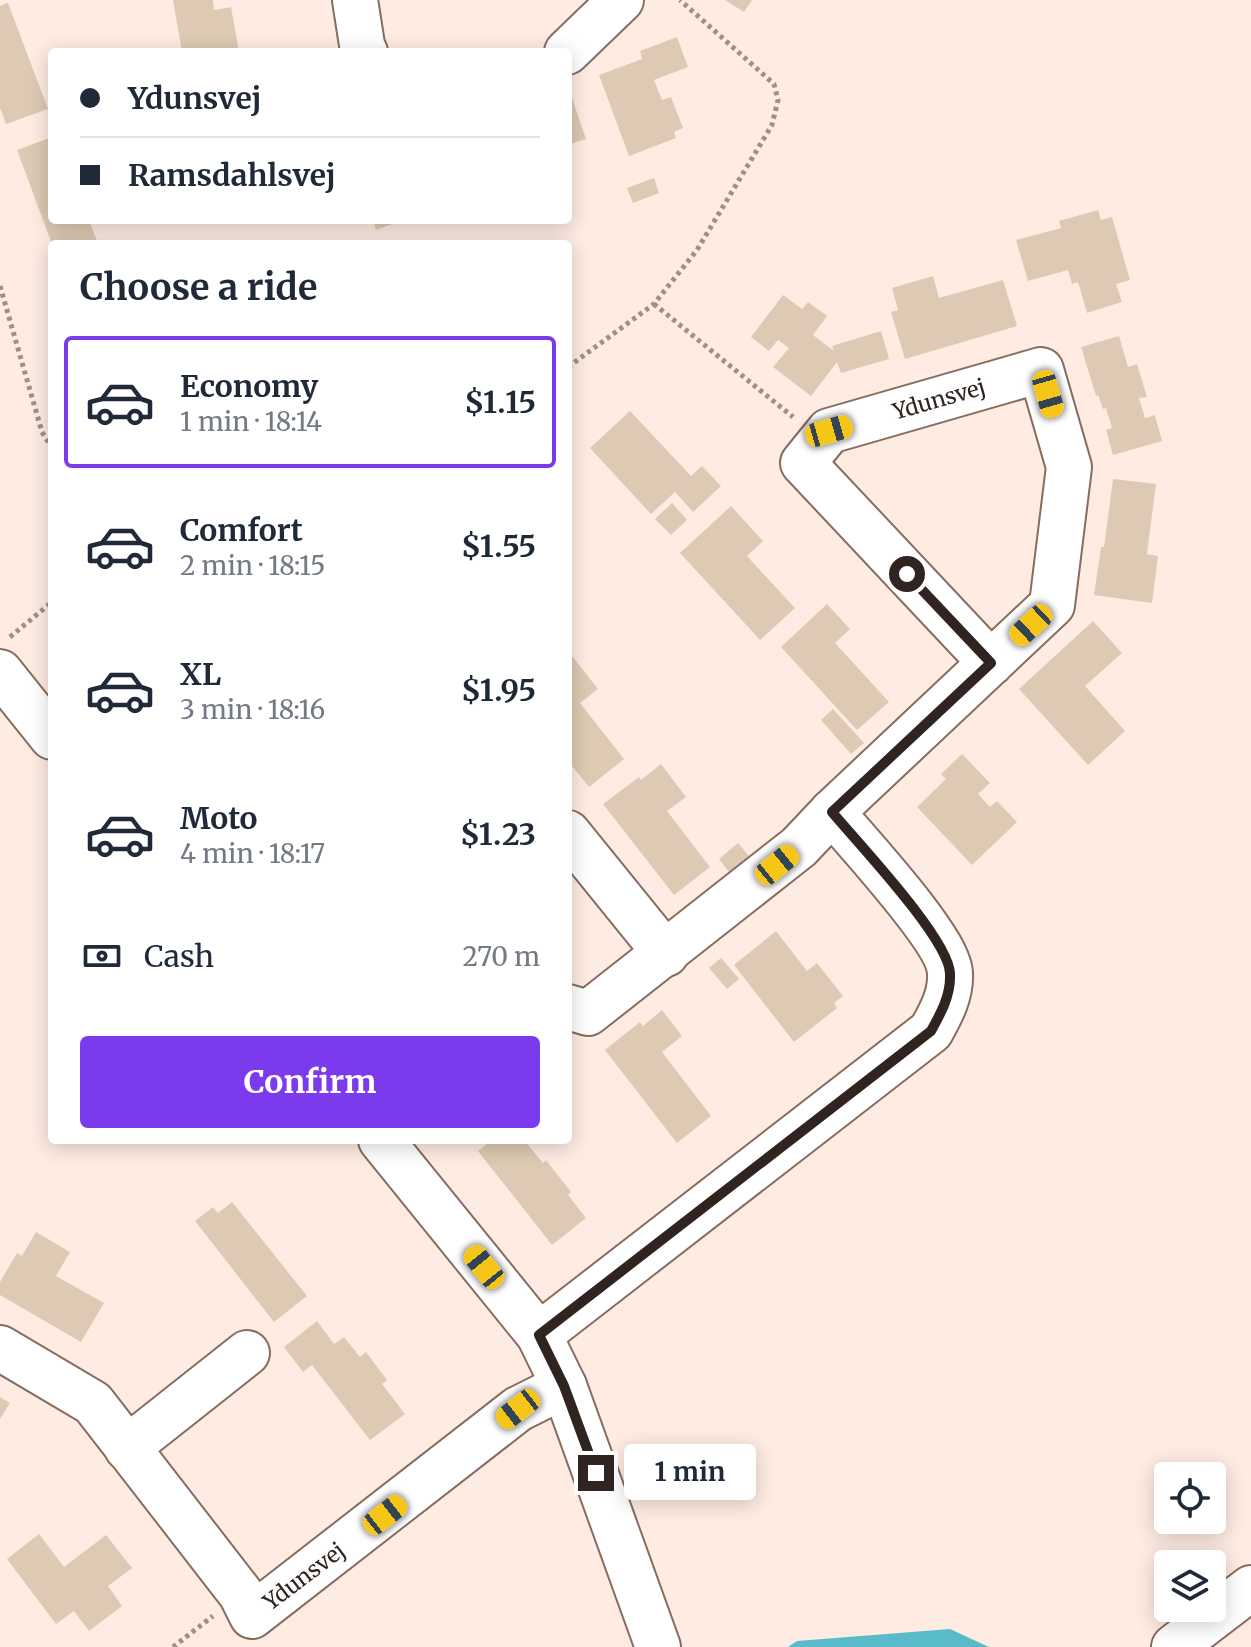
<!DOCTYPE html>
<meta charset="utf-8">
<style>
:root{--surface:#fff;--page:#f6f6f7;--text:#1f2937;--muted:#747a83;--line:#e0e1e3;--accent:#7c3aed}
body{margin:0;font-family:Merriweather,serif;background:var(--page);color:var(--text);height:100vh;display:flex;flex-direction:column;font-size:30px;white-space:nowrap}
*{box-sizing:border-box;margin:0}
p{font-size:26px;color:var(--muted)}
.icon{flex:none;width:44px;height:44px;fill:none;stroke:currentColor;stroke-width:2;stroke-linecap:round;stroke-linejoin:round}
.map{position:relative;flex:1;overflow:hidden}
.panel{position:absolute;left:48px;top:240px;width:524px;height:904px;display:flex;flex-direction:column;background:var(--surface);border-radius:8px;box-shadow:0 4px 20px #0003}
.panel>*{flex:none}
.banner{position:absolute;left:48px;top:48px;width:524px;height:176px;border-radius:8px;box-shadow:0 4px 20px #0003;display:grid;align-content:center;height:176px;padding:0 32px;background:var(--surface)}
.fabs{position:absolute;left:1154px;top:1462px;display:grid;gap:16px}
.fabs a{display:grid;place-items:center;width:72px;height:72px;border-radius:8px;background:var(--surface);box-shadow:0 4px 20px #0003;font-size:40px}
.end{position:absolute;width:36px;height:36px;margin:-18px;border:10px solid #2f241f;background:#fff;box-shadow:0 0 0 4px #fff}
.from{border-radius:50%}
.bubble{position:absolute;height:56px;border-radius:8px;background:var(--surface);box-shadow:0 4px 20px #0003;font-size:26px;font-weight:700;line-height:56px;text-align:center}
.car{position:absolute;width:24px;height:48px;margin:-24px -12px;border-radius:10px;box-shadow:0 0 6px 2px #0007;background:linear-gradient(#f5c518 24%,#345 0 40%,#f5c518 0 76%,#345 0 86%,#f5c518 0)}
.banner b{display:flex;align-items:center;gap:28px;height:76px;font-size:30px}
.banner b+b{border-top:2px solid var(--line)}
.banner i{width:20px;height:20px;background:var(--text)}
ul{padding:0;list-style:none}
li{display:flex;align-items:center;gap:24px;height:132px;margin:0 16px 12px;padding:0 16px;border:4px solid transparent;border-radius:8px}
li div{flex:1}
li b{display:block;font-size:30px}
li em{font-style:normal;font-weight:700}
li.selected{border-color:var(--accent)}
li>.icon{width:72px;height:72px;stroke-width:1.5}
h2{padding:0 32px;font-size:36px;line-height:96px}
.pay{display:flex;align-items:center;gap:20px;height:88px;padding:0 32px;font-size:30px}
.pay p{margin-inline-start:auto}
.primary-button{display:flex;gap:16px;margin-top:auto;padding:16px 32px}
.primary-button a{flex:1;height:92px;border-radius:8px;background:var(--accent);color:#fff;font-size:32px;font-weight:700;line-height:92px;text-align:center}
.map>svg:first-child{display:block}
</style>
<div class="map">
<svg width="1251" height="1647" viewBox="0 0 1251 1647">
<rect width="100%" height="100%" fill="#feece3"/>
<!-- water -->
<path fill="#59bbc9" d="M 950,1629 L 989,1647 L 788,1647 L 797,1641 Z"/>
<!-- building -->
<g fill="#decab4">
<path d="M 173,0 L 213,0 L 214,10 L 231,7 L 239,52 L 182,52 Z"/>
<path d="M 725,0 L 752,0 L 744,12 Z"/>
<path d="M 8,3 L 48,109 L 6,124 L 0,108 L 0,6 Z"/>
<path d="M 677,37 L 688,67 L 654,80 L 662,100 L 671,97 L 683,128 L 674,132 L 676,138 L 629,156 L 599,75 L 642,59 L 640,51 Z"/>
<path d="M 572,98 L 586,139 L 568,145 L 568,99 Z"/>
<path d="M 52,137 L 52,220 L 89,220 L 97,241 L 90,244 L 52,244 L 17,150 Z"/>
<path d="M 654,178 L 659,193 L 633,203 L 627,188 Z"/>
<path d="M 1098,210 L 1101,220 L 1112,217 L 1130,280 L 1116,284 L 1122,302 L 1087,313 L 1078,282 L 1072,284 L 1068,270 L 1028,281 L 1016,240 L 1061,228 L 1059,221 Z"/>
<path d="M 373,220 L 403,220 L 376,230 Z"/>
<path d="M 933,276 L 939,298 L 1003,280 L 1017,326 L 905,359 L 891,312 L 898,310 L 892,288 Z"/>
<path d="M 783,295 L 802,309 L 808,302 L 827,316 L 813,335 L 834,351 L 832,346 L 881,331 L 889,359 L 841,373 L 837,362 L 811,396 L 773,367 L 789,348 L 778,340 L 769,351 L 751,337 Z"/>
<path d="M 1119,336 L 1128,367 L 1137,364 L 1147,397 L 1139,398 L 1145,418 L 1155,415 L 1162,441 L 1113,455 L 1106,430 L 1112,428 L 1106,408 L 1103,409 L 1098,395 L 1096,396 L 1081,347 Z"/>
<path d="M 630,411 L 691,476 L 702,466 L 721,486 L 693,512 L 675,492 L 651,514 L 590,448 Z"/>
<path d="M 1113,479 L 1156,484 L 1147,554 L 1158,556 L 1152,603 L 1094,595 L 1101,547 L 1104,547 Z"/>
<path d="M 672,503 L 687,520 L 671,535 L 655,519 Z"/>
<path d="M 731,506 L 763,541 L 747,556 L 795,608 L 760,640 L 680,553 Z"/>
<path d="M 827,604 L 850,629 L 835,643 L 889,702 L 857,730 L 781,647 Z"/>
<path d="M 1093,621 L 1122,653 L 1085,686 L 1125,731 L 1088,765 L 1019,689 Z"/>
<path d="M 568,651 L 598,689 L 580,703 L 624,759 L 589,787 L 568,761 Z"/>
<path d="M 833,709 L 864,743 L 851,754 L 821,720 Z"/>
<path d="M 962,754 L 990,783 L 978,794 L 990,807 L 997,801 L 1017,822 L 972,865 L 917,807 L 946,779 L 941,774 Z"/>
<path d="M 661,764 L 686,797 L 667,811 L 710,867 L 674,895 L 603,804 L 639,777 L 641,780 Z"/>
<path d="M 738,843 L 749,856 L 729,872 L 719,859 Z"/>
<path d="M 776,931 L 807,971 L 817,963 L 843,996 L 834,1003 L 837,1008 L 794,1042 L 734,965 Z"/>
<path d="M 721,958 L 739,979 L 727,989 L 709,968 Z"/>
<path d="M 662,1010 L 682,1036 L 662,1052 L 711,1116 L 677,1143 L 605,1050 L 640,1022 L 643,1026 Z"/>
<path d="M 492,1140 L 524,1140 L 543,1163 L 546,1160 L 571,1192 L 568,1195 L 586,1218 L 552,1245 L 478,1151 Z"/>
<path d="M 232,1202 L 307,1296 L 274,1322 L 195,1221 L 213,1207 L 218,1213 Z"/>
<path d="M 36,1232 L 70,1252 L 56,1276 L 104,1303 L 81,1342 L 0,1295 L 0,1282 L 17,1253 L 22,1256 Z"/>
<path d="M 317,1321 L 334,1344 L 344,1337 L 360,1357 L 366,1352 L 387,1380 L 382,1384 L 405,1414 L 370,1440 L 312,1365 L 303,1372 L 284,1347 Z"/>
<path d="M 0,1397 L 10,1403 L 0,1419 Z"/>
<path d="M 39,1534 L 64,1567 L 106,1535 L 132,1568 L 108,1586 L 122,1606 L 89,1631 L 74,1611 L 56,1624 L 7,1559 Z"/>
</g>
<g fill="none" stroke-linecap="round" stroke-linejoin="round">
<defs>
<g id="minor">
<path d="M 355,0 L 363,51 L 365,52"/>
<path d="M 567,52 L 621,0"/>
<path d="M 0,672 L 52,737"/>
<path d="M 568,833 L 666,954"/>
<path d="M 568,1007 L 588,1013 L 799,847 L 832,812 L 1052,605 L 1069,467 L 1041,370 L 829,431 L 803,463 L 991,663"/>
<path d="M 381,1140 L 539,1335 L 564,1386 L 658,1647"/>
<path d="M 539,1335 L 931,1031 C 941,1013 951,995 950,974 C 950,941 857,842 832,812"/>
<path d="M 0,1348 L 93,1403 L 241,1594 L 252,1616 L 518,1409 L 564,1386"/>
<path d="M 127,1448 L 247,1353"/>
<path d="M 1174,1647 L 1251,1588"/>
</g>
</defs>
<!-- minor casing -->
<use href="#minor" stroke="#866d5f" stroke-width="48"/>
<!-- path -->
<g stroke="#9e8f88" stroke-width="5" stroke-dasharray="4 4" stroke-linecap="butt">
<path d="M 0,286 L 42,432 L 52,448"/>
<path d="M 654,304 L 793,417"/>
<path d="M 568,367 L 654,304 L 697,250 L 772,125 L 778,100 L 774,84 L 680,0"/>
<path d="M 10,637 L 52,602"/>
<path d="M 173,1647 L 213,1616"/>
</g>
<!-- minor -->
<use href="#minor" stroke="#fff" stroke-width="44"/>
</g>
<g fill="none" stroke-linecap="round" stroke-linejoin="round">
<!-- route -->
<path stroke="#2f241f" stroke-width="10" d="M 596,1473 L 564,1386 L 539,1335 L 931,1031 C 941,1013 951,995 950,974 C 950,940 857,842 832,812 L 991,663 L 907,574"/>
</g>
<g text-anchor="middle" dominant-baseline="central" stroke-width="7" stroke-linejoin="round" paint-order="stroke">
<!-- street labels -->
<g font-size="22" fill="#2f241f" stroke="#fdfdfd">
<text transform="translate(939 399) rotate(-16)">Ydunsvej</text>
<text transform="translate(304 1576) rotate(-37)">Ydunsvej</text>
</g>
</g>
</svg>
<div class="fabs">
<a><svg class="icon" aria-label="locate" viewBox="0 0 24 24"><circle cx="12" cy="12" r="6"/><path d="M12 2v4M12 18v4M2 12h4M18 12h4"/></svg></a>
<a><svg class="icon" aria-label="layers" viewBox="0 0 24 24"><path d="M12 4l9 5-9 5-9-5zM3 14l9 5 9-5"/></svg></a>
</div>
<i class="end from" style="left:907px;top:574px"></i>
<i class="end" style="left:596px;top:1473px"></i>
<div class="bubble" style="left:624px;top:1444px;width:132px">1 min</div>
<i class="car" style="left:1048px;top:394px;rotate:164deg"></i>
<i class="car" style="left:829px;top:431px;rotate:74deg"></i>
<i class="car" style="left:1031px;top:625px;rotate:227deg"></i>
<i class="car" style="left:777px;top:865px;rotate:51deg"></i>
<i class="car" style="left:484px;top:1267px;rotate:321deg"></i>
<i class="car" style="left:518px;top:1409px;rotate:232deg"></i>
<i class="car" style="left:385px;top:1515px;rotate:52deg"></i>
<div class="banner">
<b><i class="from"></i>Ydunsvej</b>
<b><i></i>Ramsdahlsvej</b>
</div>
<section class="panel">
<h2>Choose a ride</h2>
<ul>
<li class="selected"><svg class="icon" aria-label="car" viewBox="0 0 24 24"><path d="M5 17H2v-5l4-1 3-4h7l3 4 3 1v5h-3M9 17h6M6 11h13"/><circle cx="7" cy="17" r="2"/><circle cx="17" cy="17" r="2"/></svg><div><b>Economy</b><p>1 min · 18:14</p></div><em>$1.15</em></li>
<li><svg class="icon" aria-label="car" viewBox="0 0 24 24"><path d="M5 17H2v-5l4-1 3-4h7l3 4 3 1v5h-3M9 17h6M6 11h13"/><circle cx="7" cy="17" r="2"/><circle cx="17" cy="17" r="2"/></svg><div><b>Comfort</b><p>2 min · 18:15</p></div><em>$1.55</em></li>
<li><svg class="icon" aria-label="car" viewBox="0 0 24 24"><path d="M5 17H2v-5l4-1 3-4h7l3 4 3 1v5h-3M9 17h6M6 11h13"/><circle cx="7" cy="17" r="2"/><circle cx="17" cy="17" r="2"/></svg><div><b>XL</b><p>3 min · 18:16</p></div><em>$1.95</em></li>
<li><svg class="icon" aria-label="car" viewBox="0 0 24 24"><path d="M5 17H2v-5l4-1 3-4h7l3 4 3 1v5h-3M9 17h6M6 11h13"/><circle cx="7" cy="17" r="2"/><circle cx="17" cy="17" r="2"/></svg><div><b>Moto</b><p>4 min · 18:17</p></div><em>$1.23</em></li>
</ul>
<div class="pay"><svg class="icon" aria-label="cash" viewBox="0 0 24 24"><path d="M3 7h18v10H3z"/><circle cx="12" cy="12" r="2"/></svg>Cash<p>270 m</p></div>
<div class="primary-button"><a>Confirm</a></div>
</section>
</div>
